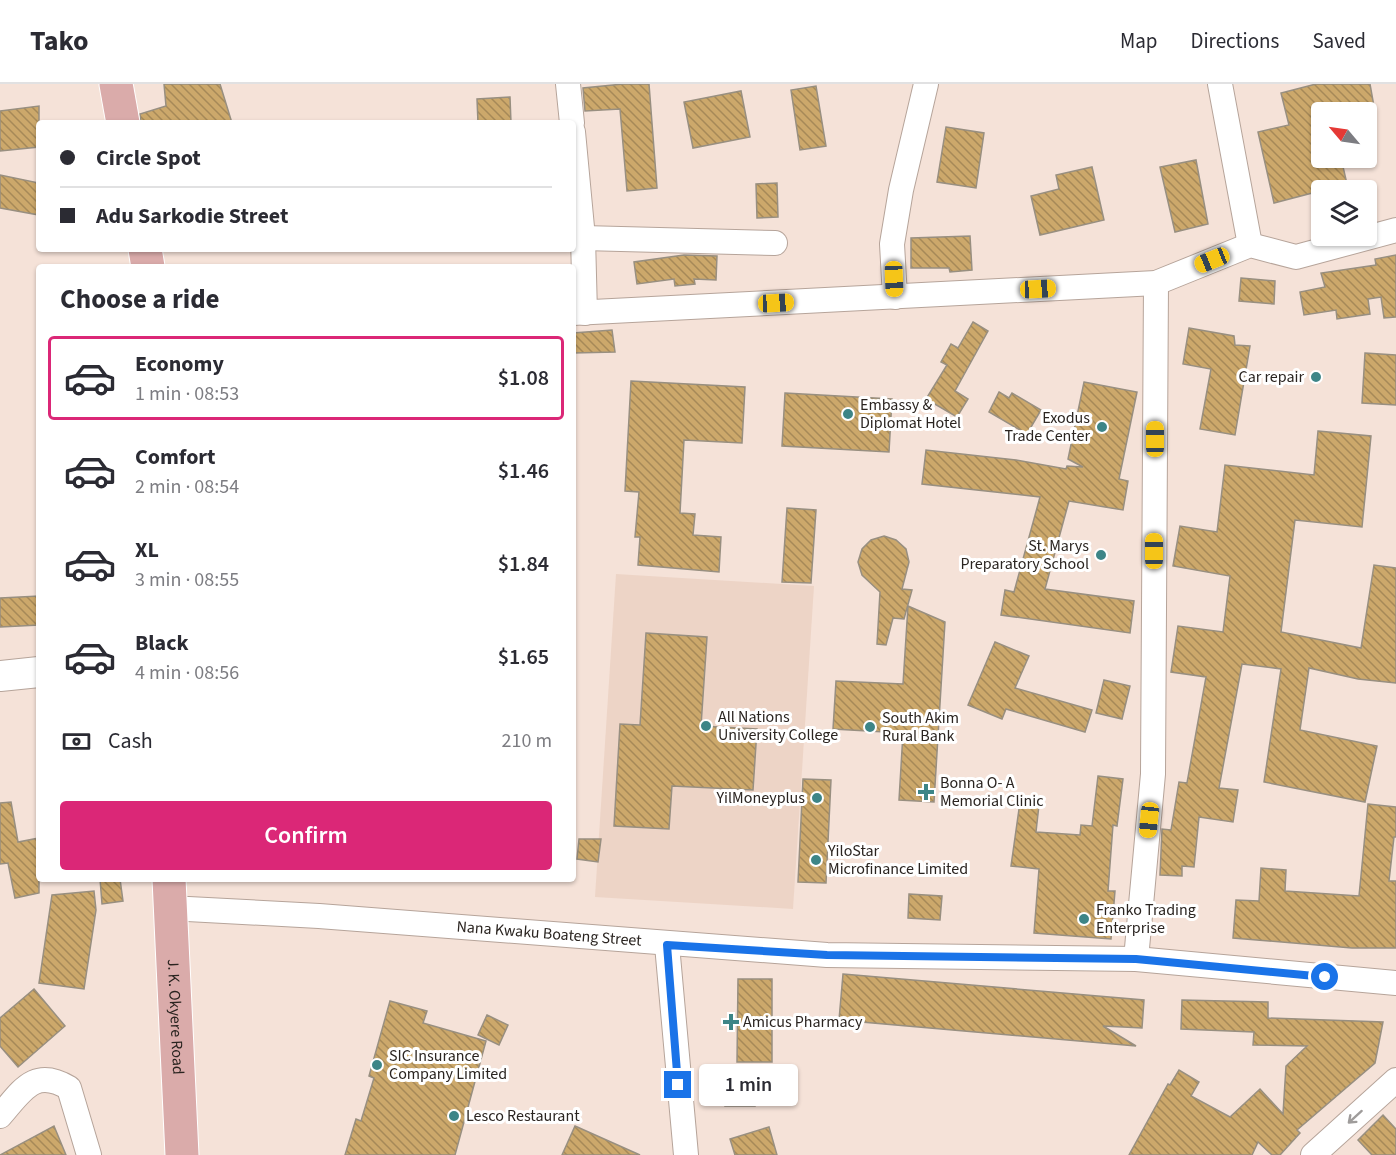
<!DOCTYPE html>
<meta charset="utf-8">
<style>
:root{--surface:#fff;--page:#f7f7f7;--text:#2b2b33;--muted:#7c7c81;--line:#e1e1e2;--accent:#db2777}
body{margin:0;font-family:"Source Sans 3",sans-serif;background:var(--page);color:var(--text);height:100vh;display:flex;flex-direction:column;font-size:22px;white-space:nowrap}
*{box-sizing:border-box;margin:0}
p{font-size:20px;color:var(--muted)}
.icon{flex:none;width:33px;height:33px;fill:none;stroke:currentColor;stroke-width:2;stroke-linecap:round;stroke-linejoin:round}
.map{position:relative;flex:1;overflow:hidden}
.panel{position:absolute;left:36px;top:180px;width:540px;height:618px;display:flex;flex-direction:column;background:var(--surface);border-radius:6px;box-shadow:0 2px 4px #0004}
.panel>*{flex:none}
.top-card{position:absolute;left:36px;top:36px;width:540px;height:132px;border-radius:6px;box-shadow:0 2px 4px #0004;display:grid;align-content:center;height:132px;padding:0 24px;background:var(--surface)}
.needle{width:39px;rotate:299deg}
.fabs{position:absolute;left:1311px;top:18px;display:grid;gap:12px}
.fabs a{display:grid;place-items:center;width:66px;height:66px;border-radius:6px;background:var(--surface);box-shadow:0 2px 4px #0004;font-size:30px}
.end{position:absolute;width:27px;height:27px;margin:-14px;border:8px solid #1a73e8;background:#fff;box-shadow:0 0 0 3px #fff}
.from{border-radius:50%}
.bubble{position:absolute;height:42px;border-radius:6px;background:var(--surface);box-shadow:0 2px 4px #0004;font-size:20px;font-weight:600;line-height:42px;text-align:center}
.car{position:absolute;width:18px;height:36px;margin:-18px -9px;border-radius:8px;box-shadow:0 0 4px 2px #0007;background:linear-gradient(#f5c518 24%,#345 0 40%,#f5c518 0 76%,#345 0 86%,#f5c518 0)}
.top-card b{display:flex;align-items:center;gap:21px;height:57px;font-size:22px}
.top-card b+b{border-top:2px solid var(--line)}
.top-card i{width:15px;height:15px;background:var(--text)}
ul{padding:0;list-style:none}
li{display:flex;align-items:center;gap:18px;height:84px;margin:0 12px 9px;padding:0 12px;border:3px solid transparent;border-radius:6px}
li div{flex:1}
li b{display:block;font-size:22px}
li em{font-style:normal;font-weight:600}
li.on{border-color:var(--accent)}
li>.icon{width:54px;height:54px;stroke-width:1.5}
h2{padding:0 24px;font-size:27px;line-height:72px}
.pay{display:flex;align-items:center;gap:15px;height:66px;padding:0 24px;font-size:22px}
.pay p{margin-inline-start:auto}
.cta{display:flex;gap:12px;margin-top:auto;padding:12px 24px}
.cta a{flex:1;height:69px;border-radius:6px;background:var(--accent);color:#fff;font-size:24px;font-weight:600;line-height:69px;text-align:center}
header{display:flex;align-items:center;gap:36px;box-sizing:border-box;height:84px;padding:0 30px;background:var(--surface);border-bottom:2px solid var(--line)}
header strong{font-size:28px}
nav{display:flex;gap:33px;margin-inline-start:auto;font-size:21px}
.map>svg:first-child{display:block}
</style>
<header>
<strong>Tako</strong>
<nav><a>Map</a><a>Directions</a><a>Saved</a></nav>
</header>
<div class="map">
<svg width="1396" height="1071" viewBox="0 0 1396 1071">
<defs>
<pattern id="building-back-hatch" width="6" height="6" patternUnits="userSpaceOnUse" patternTransform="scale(1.5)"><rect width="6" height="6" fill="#cca86b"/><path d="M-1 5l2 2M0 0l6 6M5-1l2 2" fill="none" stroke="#a68958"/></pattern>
</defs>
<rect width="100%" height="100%" fill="#f5e2d8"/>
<!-- built -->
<path fill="#edd4c6" d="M 616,490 L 814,502 L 793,825 L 595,813 Z"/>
<!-- building -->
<g fill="url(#building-back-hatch)" stroke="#988f80" stroke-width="1.5">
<path d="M 164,0 L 220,0 L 232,39 L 141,39 L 140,30 L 166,22 Z"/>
<path d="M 623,0 L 649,0 L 657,104 L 627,107 L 620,25 L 585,27 L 583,4 Z"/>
<path d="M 1316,0 L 1370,0 L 1375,28 L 1322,28 L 1322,74 L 1341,74 L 1347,100 L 1274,119 L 1258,48 L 1289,41 L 1281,9 Z"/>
<path d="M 816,2 L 826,62 L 800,66 L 791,6 Z"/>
<path d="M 741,7 L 750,53 L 693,64 L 684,18 Z"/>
<path d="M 510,13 L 511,39 L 478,39 L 477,15 Z"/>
<path d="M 39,22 L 39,63 L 0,67 L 0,27 Z"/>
<path d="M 946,43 L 984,49 L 976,104 L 937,98 Z"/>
<path d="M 1196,76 L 1208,140 L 1175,148 L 1160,83 Z"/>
<path d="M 1092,83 L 1104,136 L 1040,151 L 1031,112 L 1059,105 L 1056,91 Z"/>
<path d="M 0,91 L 39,99 L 39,131 L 0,124 Z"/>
<path d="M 777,99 L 778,133 L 757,134 L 756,100 Z"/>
<path d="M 970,152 L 972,186 L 950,188 L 949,184 L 911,184 L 911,154 Z"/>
<path d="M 684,171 L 717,172 L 716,196 L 694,195 L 695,200 L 675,202 L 674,195 L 637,200 L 634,178 Z"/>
<path d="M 1396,171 L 1396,233 L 1384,234 L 1381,213 L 1368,215 L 1370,230 L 1337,235 L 1336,226 L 1304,231 L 1300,208 L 1325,203 L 1321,189 L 1376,181 L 1375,175 Z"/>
<path d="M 1241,194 L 1275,197 L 1274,220 L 1239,217 Z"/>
<path d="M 973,238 L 988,247 L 955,307 L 968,315 L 957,333 L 926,315 L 947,281 L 941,278 L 951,260 L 958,264 Z"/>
<path d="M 1189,244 L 1234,252 L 1235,261 L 1250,262 L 1235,351 L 1200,345 L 1211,285 L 1183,280 Z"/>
<path d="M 612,246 L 615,268 L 573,269 L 573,249 Z"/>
<path d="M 1365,269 L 1396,271 L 1396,321 L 1362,319 Z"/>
<path d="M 631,297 L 745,303 L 742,359 L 684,356 L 680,429 L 695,430 L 693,451 L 721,453 L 719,488 L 638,481 L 640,453 L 635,453 L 639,408 L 625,407 Z"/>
<path d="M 1084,298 L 1137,308 L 1119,395 L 1128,397 L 1123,426 L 1069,417 L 1045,505 L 1134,517 L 1130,549 L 1001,531 L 1005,506 L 1014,508 L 1040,413 L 922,400 L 926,366 L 1016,376 L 1066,385 L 1067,382 L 1083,383 L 1068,375 Z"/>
<path d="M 999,308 L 1009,314 L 1012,309 L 1041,326 L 1027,350 L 989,328 Z"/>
<path d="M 785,309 L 892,315 L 889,368 L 782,362 Z"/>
<path d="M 1318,347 L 1371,352 L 1362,443 L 1295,436 L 1281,548 L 1361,564 L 1374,481 L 1396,484 L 1396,599 L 1358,595 L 1309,584 L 1300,646 L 1377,662 L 1365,718 L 1264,698 L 1281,585 L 1242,580 L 1219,704 L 1238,706 L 1233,738 L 1199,733 L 1194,783 L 1182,782 L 1182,792 L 1160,791 L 1162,745 L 1171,746 L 1179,698 L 1187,699 L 1206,593 L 1171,588 L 1178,542 L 1223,548 L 1230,492 L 1173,482 L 1180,442 L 1217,448 L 1225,381 L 1314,391 Z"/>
<path d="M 787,424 L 816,426 L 811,499 L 782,498 Z"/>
<path d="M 884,452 L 896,456 L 906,465 L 909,478 L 902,505 L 912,506 L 904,535 L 893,534 L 886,561 L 877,560 L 880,508 L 862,491 L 858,478 L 862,465 L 871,456 Z"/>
<path d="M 39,512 L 39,541 L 0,543 L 0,514 Z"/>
<path d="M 908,522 L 945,538 L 934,718 L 899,716 L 903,649 L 833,645 L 836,597 L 903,600 Z"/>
<path d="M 646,549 L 707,553 L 701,642 L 757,645 L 753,706 L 672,702 L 669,745 L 614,742 L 620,640 L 640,641 Z"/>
<path d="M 995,558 L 1029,572 L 1015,604 L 1092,626 L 1085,648 L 1006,625 L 1002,635 L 968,621 Z"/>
<path d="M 1104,596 L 1130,602 L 1122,635 L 1096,629 Z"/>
<path d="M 1098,692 L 1123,695 L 1117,742 L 1113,741 L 1108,807 L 1115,807 L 1111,855 L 1034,849 L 1039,785 L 1011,782 L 1020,718 L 1039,721 L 1036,748 L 1080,751 L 1081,741 L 1092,742 Z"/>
<path d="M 803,695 L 831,696 L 826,799 L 798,798 Z"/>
<path d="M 11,718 L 18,758 L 39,754 L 39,809 L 15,814 L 8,779 L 0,780 L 0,719 Z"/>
<path d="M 1368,720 L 1396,723 L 1396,753 L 1394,753 L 1389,797 L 1396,797 L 1396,864 L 1352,864 L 1233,854 L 1236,816 L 1259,817 L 1261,784 L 1286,786 L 1285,807 L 1359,812 Z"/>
<path d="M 579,755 L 601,755 L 598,778 L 577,775 Z"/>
<path d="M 100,795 L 120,795 L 123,817 L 102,820 Z"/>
<path d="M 94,807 L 96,826 L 84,905 L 39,899 L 52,811 Z"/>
<path d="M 909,810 L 942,812 L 940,836 L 908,834 Z"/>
<path d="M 843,890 L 1144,916 L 1142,944 L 1103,942 L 1136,962 L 839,936 Z"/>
<path d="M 738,895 L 772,895 L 772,978 L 737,978 Z"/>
<path d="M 34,905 L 65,942 L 18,983 L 0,962 L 0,934 Z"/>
<path d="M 1182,916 L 1268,918 L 1268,934 L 1383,938 L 1375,979 L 1297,1046 L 1300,1049 L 1280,1071 L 1272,1071 L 1258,1058 L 1252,1071 L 1129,1071 L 1168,1000 L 1170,1001 L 1179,986 L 1199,998 L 1191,1012 L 1230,1033 L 1260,1005 L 1283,1030 L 1286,982 L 1307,962 L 1253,961 L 1254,948 L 1181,945 Z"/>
<path d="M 390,917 L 427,927 L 423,939 L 486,957 L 455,1071 L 345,1071 L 356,1035 L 361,1037 L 374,994 L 369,992 Z"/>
<path d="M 487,931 L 508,941 L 499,961 L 478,951 Z"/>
<rect x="725" y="983" width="30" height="39"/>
<path d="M 1383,1031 L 1396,1045 L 1396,1071 L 1372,1071 L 1358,1056 Z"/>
<path d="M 54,1042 L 66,1071 L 0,1071 Z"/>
<path d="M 575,1042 L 640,1071 L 562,1071 Z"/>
<path d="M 769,1043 L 777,1071 L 735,1071 L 730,1055 Z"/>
</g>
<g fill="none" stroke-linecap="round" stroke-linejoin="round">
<defs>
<g id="minor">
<path d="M 568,0 L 572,39"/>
<path d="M 1220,0 L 1250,161"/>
<path d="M 573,48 L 583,154 L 585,229"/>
<path d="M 583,154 L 775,159"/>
<path d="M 895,213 L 892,160 L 901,106 L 926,0"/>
<path d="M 573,229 L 1156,199 L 1250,161 L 1296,173 L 1396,146"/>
<path id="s1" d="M 169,824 L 319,832 L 827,871 L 1136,875 L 1396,899"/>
<path d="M 667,861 L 686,1071"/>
<path d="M 1136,875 L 1153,690 L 1156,199"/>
<path d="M 0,1032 C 22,1007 34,983 69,1004 L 89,1071"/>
<path d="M 1313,1071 L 1396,996"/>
</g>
<path id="tertiary" d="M 0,592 L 39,588"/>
<g id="primary">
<path d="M 116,0 L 123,39"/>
<path d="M 145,165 L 148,183"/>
<path id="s2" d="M 169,795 L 182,1071"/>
</g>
</defs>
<!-- minor casing -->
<use href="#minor" stroke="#b6a49a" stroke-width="26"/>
<!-- tertiary casing -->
<use href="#tertiary" stroke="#b6a49a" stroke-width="32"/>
<!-- primary casing -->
<use href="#primary" stroke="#fff" stroke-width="35"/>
<!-- minor -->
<use href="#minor" stroke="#fff" stroke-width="24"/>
<!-- tertiary -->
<use href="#tertiary" stroke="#fff" stroke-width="30"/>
<!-- primary -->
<use href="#primary" stroke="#daabaa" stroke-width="33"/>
</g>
<!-- one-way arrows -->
<defs><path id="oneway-shaft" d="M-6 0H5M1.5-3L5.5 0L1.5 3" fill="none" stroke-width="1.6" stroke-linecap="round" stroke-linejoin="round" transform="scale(1.5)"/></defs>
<use stroke="#9f9c9b" href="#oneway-shaft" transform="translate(1355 1033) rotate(138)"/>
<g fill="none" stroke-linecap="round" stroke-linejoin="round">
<!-- route -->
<path stroke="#1a73e8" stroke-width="8" d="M 678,1001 L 667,861 L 827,871 L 1136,875 L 1325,893"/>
</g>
<!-- markers -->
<g fill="#3d8587" stroke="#fff" stroke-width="2">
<circle cx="1316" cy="293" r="6"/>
<circle cx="848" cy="330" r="6"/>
<circle cx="1102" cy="343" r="6"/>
<circle cx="1101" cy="471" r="6"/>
<circle cx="706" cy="642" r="6"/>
<circle cx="870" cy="643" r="6"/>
<path d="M923 699h6v6h6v6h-6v6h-6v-6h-6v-6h6z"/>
<circle cx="817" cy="714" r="6"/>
<circle cx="816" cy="776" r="6"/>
<circle cx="1084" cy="835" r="6"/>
<path d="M728 929h6v6h6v6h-6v6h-6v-6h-6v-6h6z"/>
<circle cx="377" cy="981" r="6"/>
<circle cx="454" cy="1032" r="6"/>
</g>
<g text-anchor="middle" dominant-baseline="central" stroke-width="6" stroke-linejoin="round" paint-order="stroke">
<!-- poi labels -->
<g font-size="16" fill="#2a2420" stroke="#fff" text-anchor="start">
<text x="1304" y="293" text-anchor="end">Car repair</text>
<text x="860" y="321">Embassy &amp;<tspan x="860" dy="18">Diplomat Hotel</tspan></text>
<text x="1090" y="334" text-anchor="end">Exodus<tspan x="1090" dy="18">Trade Center</tspan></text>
<text x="1089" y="462" text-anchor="end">St. Marys<tspan x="1089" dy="18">Preparatory School</tspan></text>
<text x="718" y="633">All Nations<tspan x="718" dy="18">University College</tspan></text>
<text x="882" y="634">South Akim<tspan x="882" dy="18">Rural Bank</tspan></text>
<text x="940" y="699">Bonna O- A<tspan x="940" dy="18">Memorial Clinic</tspan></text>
<text x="805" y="714" text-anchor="end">YilMoneyplus</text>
<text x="828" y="767">YiloStar<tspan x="828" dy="18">Microfinance Limited</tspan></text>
<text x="1096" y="826">Franko Trading<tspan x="1096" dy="18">Enterprise</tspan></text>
<text x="743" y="938">Amicus Pharmacy</text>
<text x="389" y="972">SIC Insurance<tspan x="389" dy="18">Company Limited</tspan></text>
<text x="466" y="1032">Lesco Restaurant</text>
</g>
<!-- street labels -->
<g font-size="16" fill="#2a2420" stroke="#fff">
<text stroke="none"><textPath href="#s1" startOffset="381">Nana Kwaku Boateng Street</textPath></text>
<text stroke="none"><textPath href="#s2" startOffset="138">J. K. Okyere Road</textPath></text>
</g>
</g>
</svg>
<div class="fabs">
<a><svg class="needle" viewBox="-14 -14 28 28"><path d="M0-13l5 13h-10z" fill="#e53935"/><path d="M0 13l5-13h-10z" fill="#7c7c81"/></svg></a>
<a><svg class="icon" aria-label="layers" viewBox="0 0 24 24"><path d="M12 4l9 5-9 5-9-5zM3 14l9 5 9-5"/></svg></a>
</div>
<i class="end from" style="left:1325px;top:893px"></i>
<i class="end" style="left:678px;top:1001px"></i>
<div class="bubble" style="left:699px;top:980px;width:99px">1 min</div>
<i class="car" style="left:1212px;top:176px;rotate:248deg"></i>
<i class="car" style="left:894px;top:195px;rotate:178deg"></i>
<i class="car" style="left:1038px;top:205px;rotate:87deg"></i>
<i class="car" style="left:776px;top:219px;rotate:87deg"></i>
<i class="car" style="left:1155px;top:355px;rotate:0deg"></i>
<i class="car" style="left:1154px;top:467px;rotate:0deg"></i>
<i class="car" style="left:1149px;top:736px;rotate:186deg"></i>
<div class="top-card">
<b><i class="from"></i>Circle Spot</b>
<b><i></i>Adu Sarkodie Street</b>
</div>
<section class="panel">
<h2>Choose a ride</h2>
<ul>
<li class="on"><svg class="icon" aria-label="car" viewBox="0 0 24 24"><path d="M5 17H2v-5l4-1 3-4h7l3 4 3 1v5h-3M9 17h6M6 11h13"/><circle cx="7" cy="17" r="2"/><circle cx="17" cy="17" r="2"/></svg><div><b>Economy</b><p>1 min · 08:53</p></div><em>$1.08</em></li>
<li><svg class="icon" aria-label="car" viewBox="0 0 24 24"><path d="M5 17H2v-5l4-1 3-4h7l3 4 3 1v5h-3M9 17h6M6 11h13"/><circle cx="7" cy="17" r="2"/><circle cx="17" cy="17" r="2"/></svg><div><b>Comfort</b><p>2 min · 08:54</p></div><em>$1.46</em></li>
<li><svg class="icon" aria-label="car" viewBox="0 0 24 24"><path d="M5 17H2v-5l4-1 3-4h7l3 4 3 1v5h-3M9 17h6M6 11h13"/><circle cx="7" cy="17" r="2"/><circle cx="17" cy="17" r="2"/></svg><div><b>XL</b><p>3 min · 08:55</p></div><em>$1.84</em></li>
<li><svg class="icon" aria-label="car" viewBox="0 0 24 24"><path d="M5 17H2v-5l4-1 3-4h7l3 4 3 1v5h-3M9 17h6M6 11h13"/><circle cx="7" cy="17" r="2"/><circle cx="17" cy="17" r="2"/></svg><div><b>Black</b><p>4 min · 08:56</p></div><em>$1.65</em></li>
</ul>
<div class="pay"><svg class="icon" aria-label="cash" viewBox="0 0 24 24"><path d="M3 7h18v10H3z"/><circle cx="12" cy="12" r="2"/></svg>Cash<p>210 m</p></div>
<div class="cta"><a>Confirm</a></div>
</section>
</div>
